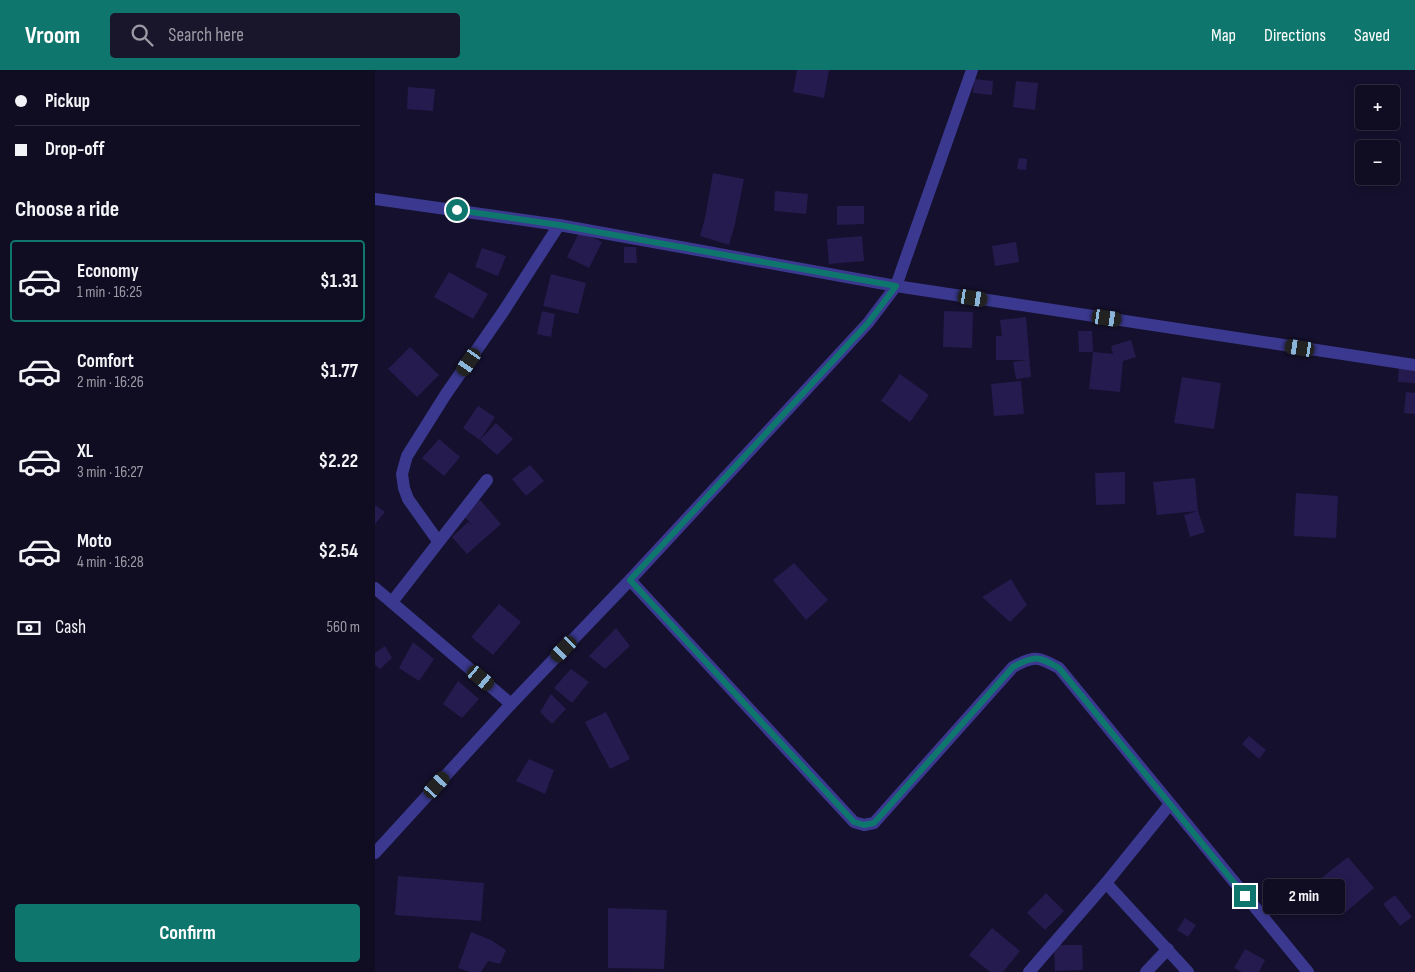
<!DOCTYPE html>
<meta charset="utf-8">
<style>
:root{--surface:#100c22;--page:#19152a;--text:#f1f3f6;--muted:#9c9ba5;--line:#302c40;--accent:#0f766e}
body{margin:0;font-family:"Sofia Sans Condensed",sans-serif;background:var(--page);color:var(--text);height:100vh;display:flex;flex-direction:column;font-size:19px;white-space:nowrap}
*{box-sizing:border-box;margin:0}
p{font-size:16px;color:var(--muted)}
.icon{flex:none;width:28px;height:28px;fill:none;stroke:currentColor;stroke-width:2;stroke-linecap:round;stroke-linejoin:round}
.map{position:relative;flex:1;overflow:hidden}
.details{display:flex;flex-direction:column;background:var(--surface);width:375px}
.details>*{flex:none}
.top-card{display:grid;align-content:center;height:110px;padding:0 15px;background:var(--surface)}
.controls{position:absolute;left:980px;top:15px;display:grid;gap:10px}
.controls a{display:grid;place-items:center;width:45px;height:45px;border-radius:5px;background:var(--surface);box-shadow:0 2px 8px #0003,0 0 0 1px var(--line);font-size:25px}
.end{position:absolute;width:22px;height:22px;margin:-11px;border:6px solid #0f766e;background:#fff;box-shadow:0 0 0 2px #fff}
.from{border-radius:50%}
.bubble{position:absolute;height:35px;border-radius:5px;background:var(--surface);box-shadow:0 2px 8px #0003,0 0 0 1px var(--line);font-size:16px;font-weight:700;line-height:35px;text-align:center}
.car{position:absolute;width:15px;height:30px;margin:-15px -8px;border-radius:6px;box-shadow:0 0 4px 1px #0007;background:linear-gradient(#222 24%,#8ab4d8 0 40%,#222 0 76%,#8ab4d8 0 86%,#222 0)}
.top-card b{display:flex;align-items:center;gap:18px;height:48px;font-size:19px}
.top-card b+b{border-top:1px solid var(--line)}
.top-card i{width:12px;height:12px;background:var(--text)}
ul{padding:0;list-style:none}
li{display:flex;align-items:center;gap:15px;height:82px;margin:0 10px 8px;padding:0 5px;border:2px solid transparent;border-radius:5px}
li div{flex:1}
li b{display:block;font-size:19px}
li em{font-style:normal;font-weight:700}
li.current{border-color:var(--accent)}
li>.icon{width:45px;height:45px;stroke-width:1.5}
h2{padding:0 15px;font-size:22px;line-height:60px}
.pay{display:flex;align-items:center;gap:12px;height:55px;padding:0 15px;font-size:19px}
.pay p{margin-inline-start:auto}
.cta{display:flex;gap:10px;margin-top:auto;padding:10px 15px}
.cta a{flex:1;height:58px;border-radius:5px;background:var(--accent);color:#fff;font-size:20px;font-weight:700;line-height:58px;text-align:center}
header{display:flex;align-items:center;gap:30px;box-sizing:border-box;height:70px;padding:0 25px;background:var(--accent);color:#fff}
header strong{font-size:24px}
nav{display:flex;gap:28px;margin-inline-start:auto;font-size:18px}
.search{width:350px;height:45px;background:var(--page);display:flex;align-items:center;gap:12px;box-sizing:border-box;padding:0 18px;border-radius:5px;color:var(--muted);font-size:19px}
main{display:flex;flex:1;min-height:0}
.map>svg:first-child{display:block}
</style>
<header>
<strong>Vroom</strong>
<div class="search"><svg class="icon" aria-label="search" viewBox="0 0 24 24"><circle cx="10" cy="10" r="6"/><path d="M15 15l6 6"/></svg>Search here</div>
<nav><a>Map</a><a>Directions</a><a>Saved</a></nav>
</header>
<main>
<section class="details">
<div class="top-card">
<b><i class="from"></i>Pickup</b>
<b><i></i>Drop-off</b>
</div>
<h2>Choose a ride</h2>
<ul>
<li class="current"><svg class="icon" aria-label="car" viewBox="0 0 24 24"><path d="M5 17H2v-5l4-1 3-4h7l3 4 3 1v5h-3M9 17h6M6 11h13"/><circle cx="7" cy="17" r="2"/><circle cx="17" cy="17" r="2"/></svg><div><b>Economy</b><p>1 min · 16:25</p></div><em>$1.31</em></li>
<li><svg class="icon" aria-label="car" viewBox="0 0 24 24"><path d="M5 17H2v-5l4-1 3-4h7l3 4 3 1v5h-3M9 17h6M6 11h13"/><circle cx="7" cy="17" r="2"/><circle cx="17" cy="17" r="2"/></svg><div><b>Comfort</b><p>2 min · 16:26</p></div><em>$1.77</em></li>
<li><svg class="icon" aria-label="car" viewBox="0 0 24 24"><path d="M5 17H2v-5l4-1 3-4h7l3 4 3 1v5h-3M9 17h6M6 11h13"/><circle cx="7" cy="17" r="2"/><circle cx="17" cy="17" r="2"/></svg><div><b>XL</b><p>3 min · 16:27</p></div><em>$2.22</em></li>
<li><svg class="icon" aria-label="car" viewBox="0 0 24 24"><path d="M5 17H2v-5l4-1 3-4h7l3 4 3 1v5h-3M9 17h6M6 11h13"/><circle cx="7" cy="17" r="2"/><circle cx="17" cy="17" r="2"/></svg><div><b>Moto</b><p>4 min · 16:28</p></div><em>$2.54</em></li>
</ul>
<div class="pay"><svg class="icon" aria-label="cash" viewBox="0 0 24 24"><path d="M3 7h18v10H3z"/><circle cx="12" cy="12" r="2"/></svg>Cash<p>560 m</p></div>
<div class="cta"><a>Confirm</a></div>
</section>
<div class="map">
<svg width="1040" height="902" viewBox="0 0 1040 902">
<rect width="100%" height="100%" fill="#15102d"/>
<!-- building -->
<g fill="#251b4f">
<path d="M 422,0 L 454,0 L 449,28 L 418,22 Z"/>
<path d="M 599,9 L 618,11 L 617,25 L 598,23 Z"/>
<path d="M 641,11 L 663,13 L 660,40 L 638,37 Z"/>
<path d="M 33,17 L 60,19 L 58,41 L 32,39 Z"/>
<path d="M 644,88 L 652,89 L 651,100 L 642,99 Z"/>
<path d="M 338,103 L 369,109 L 360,154 L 354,175 L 325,166 L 330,148 Z"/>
<path d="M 400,121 L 433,124 L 431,144 L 399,141 Z"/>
<path d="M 462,136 L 489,136 L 489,154 L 462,155 Z"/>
<path d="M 205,161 L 227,172 L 214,198 L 192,187 Z"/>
<path d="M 487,166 L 489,191 L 454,194 L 452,169 Z"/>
<path d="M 641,172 L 644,192 L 620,196 L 617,176 Z"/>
<path d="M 249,177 L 261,177 L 262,193 L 249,193 Z"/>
<path d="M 107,178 L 131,186 L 123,206 L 100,197 Z"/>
<path d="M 74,202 L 113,224 L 98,249 L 59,227 Z"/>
<path d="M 176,204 L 211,213 L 203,244 L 168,236 Z"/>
<path d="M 167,241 L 180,244 L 176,267 L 162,264 Z"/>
<path d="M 569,241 L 598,242 L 597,278 L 568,277 Z"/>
<path d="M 651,247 L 656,307 L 641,309 L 638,292 L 653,290 L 621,290 L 621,266 L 627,266 L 625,250 Z"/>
<path d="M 703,261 L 717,261 L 718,282 L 704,282 Z"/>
<path d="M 756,270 L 761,287 L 748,291 L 745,322 L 714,319 L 718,282 L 738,284 L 736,276 Z"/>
<path d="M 35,277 L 64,305 L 42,327 L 13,299 Z"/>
<path d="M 1024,294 L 1040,296 L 1040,313 L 1023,312 Z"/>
<path d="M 525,304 L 554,325 L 535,352 L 506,331 Z"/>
<path d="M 807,307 L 846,313 L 839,359 L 799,353 Z"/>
<path d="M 646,311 L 649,344 L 619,346 L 616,314 Z"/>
<path d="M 1031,322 L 1040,323 L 1040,344 L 1029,343 Z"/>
<path d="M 103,336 L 120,347 L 105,370 L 88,358 Z"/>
<path d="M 121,353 L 138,369 L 122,385 L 105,370 Z"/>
<path d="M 64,369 L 85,387 L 69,406 L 47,388 Z"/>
<path d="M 155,395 L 169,411 L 151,426 L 137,409 Z"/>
<path d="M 750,402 L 750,434 L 721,435 L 720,403 Z"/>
<path d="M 820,408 L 823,441 L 782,445 L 778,412 Z"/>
<path d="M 921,423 L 963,426 L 961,468 L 919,466 Z"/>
<path d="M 105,430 L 126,454 L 92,484 L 77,467 L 93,452 L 98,456 L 88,445 Z"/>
<path d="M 0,435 L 10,442 L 0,454 Z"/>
<path d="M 823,441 L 830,462 L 815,467 L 809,445 Z"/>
<path d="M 419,493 L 453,530 L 431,550 L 398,510 Z"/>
<path d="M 636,509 L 652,535 L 635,552 L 607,527 Z"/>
<path d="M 124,534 L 146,552 L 118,585 L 96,567 Z"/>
<path d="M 241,558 L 255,576 L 230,599 L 214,586 Z"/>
<path d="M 38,572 L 59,589 L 44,611 L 24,598 Z"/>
<path d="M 10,576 L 17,588 L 5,599 L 0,595 L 0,583 Z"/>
<path d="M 196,599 L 214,612 L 197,633 L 179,618 Z"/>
<path d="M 83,611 L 104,629 L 87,648 L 68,634 Z"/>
<path d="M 176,624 L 191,639 L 177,654 L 165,642 Z"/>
<path d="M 231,642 L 255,689 L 235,699 L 210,652 Z"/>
<path d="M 874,666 L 891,680 L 884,689 L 867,674 Z"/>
<path d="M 154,689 L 179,700 L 170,724 L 141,711 Z"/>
<path d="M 973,787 L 999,818 L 971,842 L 944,810 Z"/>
<path d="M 23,806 L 109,813 L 106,851 L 20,845 Z"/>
<path d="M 671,823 L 689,841 L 670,860 L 652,843 Z"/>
<path d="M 1020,825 L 1037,847 L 1025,856 L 1008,834 Z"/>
<path d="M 233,838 L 292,840 L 289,899 L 233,898 Z"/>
<path d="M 810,848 L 821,855 L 813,867 L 802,860 Z"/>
<path d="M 617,858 L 645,881 L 628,902 L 615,902 L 594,885 Z"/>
<path d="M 96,862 L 116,870 L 131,880 L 125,894 L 113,891 L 106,902 L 95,902 L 83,898 Z"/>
<path d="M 679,875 L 707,875 L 708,900 L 680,901 Z"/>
<path d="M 870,879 L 890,890 L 884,902 L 867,902 L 859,898 Z"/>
</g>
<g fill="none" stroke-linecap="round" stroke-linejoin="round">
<!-- street -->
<g stroke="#3a398f" stroke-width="12">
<path d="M 0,129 L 184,155 L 521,216 L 1040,295"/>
<path d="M 63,471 L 33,429 L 29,418 L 27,404 L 32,386 L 71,324 L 128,242 L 184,155"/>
<path d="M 255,510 L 479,752 L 489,755 L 499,753 L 638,597 C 660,585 663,587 684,598 L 933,902"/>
<path d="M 0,518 L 136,634"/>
<path d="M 17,532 L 112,410"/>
<path d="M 0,783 L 136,634 L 255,510 L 493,253 L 521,216 L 597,0"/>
<path d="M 731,813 L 813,902"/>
<path d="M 654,902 L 731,813 L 795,734"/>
<path d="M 771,902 L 793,879"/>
</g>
</g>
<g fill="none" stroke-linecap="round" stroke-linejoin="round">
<!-- route -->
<path stroke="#0f766e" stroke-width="6" d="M 82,140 L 184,155 L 521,216 L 493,253 L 255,510 L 479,752 L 489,755 L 499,753 L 638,597 C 660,585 663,586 684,598 L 870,826"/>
</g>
</svg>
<div class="controls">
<a>+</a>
<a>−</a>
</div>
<i class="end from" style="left:82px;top:140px"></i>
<i class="end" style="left:870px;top:826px"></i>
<div class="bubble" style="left:888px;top:809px;width:82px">2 min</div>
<i class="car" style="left:598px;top:228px;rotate:99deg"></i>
<i class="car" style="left:732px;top:248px;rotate:98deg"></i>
<i class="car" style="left:925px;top:278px;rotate:279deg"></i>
<i class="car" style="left:94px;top:292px;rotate:215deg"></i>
<i class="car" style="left:189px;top:579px;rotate:224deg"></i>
<i class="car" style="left:106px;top:608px;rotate:130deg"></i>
<i class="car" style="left:62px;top:715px;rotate:42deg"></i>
</div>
</main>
